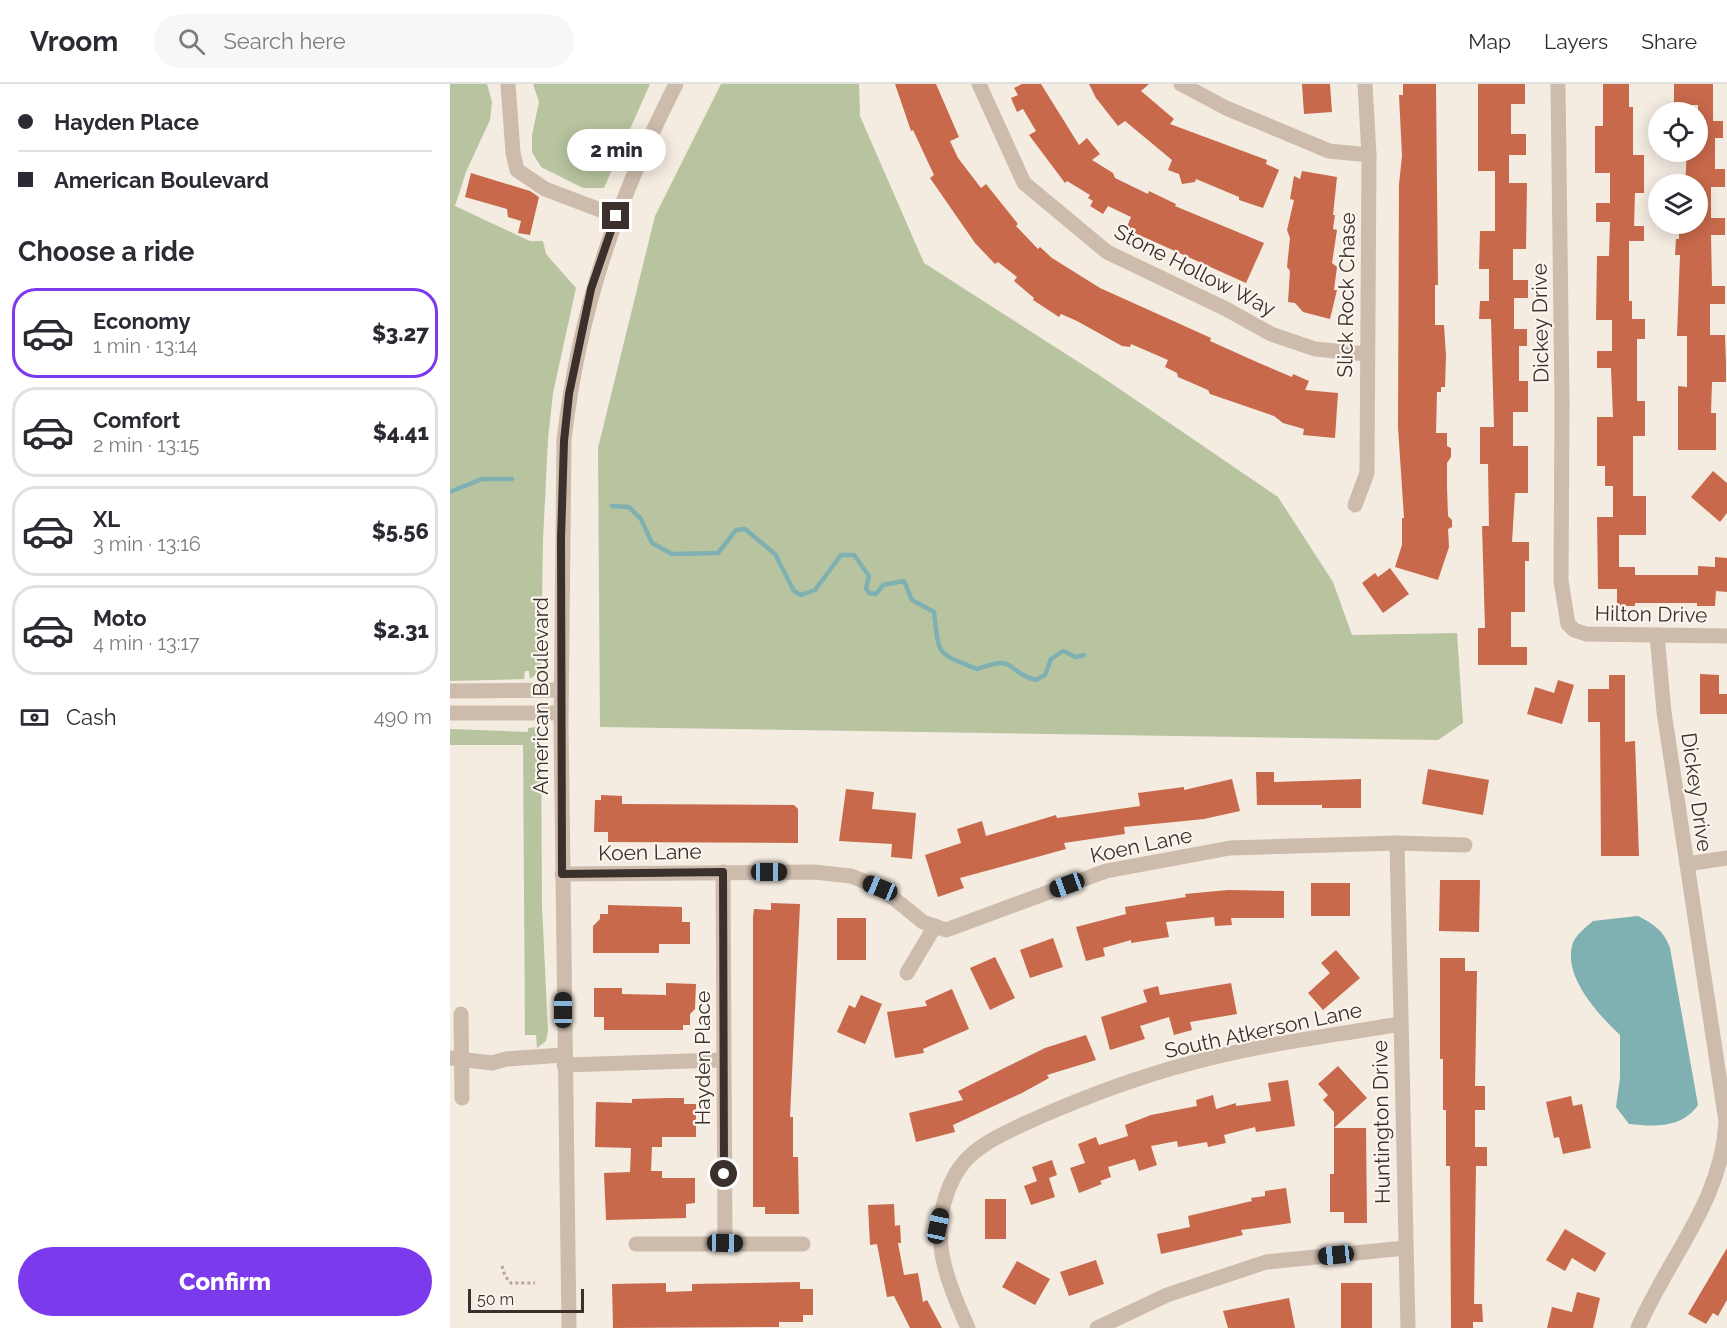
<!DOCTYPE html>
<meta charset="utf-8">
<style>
:root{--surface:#fff;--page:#f7f7f7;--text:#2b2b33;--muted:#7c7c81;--line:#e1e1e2;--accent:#7c3aed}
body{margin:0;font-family:Raleway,sans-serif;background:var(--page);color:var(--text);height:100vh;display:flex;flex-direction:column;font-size:22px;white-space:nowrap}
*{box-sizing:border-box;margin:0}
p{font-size:20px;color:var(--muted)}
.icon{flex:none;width:33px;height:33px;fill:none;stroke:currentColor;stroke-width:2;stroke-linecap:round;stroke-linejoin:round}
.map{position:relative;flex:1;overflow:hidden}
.drawer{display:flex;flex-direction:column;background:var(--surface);width:450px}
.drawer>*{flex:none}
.hud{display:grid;align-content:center;height:132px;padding:0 18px;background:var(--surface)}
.buttons{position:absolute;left:1198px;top:18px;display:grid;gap:12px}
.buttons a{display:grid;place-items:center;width:60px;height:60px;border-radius:50%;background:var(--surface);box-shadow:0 3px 15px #0003;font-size:30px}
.scale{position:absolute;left:18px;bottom:15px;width:116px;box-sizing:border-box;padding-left:6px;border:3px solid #3b302b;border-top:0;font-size:16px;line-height:21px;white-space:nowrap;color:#3b302b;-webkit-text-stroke:4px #fbf5ee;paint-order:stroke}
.end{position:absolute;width:27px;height:27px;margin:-14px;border:8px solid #3b302b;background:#fff;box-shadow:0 0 0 3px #fff}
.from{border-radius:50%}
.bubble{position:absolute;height:42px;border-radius:21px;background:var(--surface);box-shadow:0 3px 15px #0003;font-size:20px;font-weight:800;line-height:42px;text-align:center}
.car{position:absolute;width:18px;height:36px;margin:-18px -9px;border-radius:8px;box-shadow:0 0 4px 2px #0007;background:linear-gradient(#222 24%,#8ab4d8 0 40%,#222 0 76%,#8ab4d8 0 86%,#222 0)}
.hud b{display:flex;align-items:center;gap:21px;height:57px;font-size:22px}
.hud b+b{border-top:2px solid var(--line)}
.hud i{width:15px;height:15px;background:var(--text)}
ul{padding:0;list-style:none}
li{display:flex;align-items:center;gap:18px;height:90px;margin:0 12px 9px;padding:0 6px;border:3px solid var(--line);border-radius:24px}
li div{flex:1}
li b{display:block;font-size:22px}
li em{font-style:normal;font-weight:800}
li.selected{border-color:var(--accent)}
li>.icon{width:54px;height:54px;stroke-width:1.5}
h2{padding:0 18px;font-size:27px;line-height:72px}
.pay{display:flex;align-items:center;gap:15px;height:66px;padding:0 18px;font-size:22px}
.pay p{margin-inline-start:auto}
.cta{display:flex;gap:12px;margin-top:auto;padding:12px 18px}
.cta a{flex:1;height:69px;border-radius:36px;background:var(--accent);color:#fff;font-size:24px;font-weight:800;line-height:69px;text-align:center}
header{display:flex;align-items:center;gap:36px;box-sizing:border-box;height:84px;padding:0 30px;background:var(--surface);border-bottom:2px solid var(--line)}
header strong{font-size:28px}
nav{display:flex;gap:33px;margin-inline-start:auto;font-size:21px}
.search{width:420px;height:54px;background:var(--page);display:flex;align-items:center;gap:15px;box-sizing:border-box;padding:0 21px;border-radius:33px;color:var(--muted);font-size:22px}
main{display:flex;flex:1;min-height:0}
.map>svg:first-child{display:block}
</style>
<header>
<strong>Vroom</strong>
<div class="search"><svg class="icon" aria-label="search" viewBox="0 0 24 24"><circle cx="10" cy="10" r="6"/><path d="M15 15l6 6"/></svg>Search here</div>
<nav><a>Map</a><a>Layers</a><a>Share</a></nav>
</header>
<main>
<section class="drawer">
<div class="hud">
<b><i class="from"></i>Hayden Place</b>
<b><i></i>American Boulevard</b>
</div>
<h2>Choose a ride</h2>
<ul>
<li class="selected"><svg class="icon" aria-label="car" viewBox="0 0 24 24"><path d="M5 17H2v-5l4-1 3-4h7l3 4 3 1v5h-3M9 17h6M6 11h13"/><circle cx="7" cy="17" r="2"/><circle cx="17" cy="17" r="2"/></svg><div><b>Economy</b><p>1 min · 13:14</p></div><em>$3.27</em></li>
<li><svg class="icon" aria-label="car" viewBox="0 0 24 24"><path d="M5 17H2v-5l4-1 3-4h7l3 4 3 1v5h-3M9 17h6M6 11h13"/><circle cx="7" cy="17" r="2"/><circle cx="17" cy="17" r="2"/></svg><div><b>Comfort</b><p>2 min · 13:15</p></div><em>$4.41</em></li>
<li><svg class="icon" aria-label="car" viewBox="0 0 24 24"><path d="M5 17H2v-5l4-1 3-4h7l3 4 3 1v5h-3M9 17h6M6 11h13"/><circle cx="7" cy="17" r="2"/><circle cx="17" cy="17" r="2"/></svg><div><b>XL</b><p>3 min · 13:16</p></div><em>$5.56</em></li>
<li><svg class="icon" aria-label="car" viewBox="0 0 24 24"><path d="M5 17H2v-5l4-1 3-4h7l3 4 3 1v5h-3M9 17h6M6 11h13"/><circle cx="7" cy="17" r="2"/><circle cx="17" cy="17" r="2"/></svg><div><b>Moto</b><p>4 min · 13:17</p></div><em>$2.31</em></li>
</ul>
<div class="pay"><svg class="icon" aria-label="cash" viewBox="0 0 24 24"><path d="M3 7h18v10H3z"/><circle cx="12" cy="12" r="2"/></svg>Cash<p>490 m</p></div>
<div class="cta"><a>Confirm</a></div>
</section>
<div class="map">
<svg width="1277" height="1244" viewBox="0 0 1277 1244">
<rect width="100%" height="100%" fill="#f4ebe1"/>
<!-- green -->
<g fill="#b8c4a0">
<path d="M 0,0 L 37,0 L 42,18 L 40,36 L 16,88 L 5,122 L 80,157 L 93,157 L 96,170 L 126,204 L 103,309 L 98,355 L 93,456 L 91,581 L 88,589 L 80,595 L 79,587 L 75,587 L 74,595 L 0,597 Z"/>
<path d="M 83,0 L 200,0 L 154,104 L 133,104 L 91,83 L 82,68 L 82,51 L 89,18 Z"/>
<path d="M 271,0 L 409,0 L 410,32 L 474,179 L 652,293 L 828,413 L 883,498 L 902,551 L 1007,549 L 1013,639 L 988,656 L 150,643 L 148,364 L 205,132 Z"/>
<path d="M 88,643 L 91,654 L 92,822 L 98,947 L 96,957 L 87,964 L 86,951 L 75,951 L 73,661 L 0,661 L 0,645 L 78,648 L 78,644 Z"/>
</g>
<!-- water -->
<path fill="#7fb0b2" d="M 1188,832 C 1204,840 1214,847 1220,864 L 1248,1021 C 1232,1044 1205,1043 1179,1040 L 1166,1023 L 1170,994 L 1170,951 C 1149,931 1114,894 1122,862 C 1124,852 1136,843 1143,837 Z"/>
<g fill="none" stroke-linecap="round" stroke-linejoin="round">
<!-- stream -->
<g stroke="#7fb0b2" stroke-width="4.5">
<path d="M 0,408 L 32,395 L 62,395"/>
<path d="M 162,422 L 179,423 L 191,435 L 202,459 L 222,470 L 268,469 L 286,446 L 295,445 L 325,470 L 344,507 L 351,511 L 365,506 L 391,471 L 404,471 L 419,492 L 416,504 L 419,509 L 426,510 L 433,501 L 454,497 L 462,516 L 484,528 C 489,572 486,569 527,585 C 570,570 552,587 586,596 L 595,591 L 601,575 L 613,567 L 626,573 L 634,571"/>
</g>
</g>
<!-- building -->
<g fill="#c8694b">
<path d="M 445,0 L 486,0 L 509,53 L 500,57 L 508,74 L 531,104 L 536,100 L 568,140 L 566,142 L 588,165 L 590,163 L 602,174 L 650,204 L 761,254 L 760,257 L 809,279 L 842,293 L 843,290 L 859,297 L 855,306 L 888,309 L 885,354 L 853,351 L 854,345 L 833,339 L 824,332 L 760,310 L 758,306 L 728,293 L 727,289 L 715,283 L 718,276 L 681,260 L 680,263 L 672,262 L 627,237 L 611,230 L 609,233 L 583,216 L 584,214 L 564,197 L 567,193 L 548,178 L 545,180 L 525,159 L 480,94 L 484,91 L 463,46 L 461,47 Z"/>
<path d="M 572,0 L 591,0 L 629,61 L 637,54 L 650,70 L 642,76 L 663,89 L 665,94 L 698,110 L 699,107 L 726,120 L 725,122 L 814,159 L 796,199 L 676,145 L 681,133 L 658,122 L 653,130 L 640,122 L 643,117 L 638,114 L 640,111 L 617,97 L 615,99 L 579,51 L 586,47 L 573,25 L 567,28 L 561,14 L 568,11 L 564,4 Z"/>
<path d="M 639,0 L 699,0 L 691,7 L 724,35 L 720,40 L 817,76 L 816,80 L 829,86 L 813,124 L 789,116 L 789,113 L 746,95 L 745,98 L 732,100 L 729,90 L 718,86 L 722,76 L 675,37 L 668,42 L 646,14 Z"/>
<path d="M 852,0 L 880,0 L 882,28 L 854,30 Z"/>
<path d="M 953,0 L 986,0 L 988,201 L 985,201 L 985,241 L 994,241 L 996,272 L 995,303 L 991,303 L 991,308 L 987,308 L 986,349 L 997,349 L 997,362 L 1001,364 L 1001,373 L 997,379 L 997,403 L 998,432 L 1002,436 L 1002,443 L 998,445 L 999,463 L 988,496 L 945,483 L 952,461 L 952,434 L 954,434 L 948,343 L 949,100 L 952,72 L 949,11 L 953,11 Z"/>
<path d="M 1028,0 L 1075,0 L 1075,20 L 1061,20 L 1061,50 L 1076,50 L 1076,71 L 1059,71 L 1059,99 L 1077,99 L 1076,165 L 1063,165 L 1063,196 L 1078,196 L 1078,214 L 1064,214 L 1064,245 L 1077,245 L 1077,262 L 1069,262 L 1069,297 L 1078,297 L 1078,328 L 1063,328 L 1063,362 L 1078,362 L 1078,409 L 1065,409 L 1062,458 L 1079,458 L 1079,477 L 1075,477 L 1075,528 L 1061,528 L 1061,563 L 1077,563 L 1077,581 L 1028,581 L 1028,544 L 1035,544 L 1032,442 L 1039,442 L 1038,380 L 1030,380 L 1030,343 L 1044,343 L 1041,235 L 1029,235 L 1030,217 L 1039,217 L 1039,185 L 1029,185 L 1030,147 L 1045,147 L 1045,87 L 1028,87 Z"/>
<path d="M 1153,0 L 1179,0 L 1179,23 L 1183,23 L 1183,71 L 1194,71 L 1194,109 L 1185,109 L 1184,142 L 1194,142 L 1194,157 L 1179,157 L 1179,217 L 1182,217 L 1182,235 L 1195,235 L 1195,255 L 1187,255 L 1187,317 L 1195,317 L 1195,352 L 1183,352 L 1183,412 L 1196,412 L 1196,451 L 1169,451 L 1169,483 L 1185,483 L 1185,491 L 1248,491 L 1248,482 L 1265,483 L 1265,473 L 1277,474 L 1277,508 L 1266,507 L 1265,522 L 1247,522 L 1247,519 L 1185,519 L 1185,522 L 1167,522 L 1167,505 L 1148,505 L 1147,433 L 1163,433 L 1163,402 L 1155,402 L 1155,382 L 1147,382 L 1147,333 L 1163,333 L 1161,284 L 1147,284 L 1147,267 L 1162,267 L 1162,236 L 1146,236 L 1147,172 L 1159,172 L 1160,138 L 1146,138 L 1146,119 L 1160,119 L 1160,89 L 1145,89 L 1145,42 L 1153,42 Z"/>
<path d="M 1224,0 L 1263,0 L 1263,37 L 1273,37 L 1273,54 L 1265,54 L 1265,85 L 1275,85 L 1275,103 L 1261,103 L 1261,134 L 1275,134 L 1275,151 L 1261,151 L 1262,202 L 1275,202 L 1275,220 L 1260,220 L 1260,251 L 1275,251 L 1276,280 L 1276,298 L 1262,298 L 1261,329 L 1266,329 L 1266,366 L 1228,366 L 1228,302 L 1237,303 L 1237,252 L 1227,252 L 1230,171 L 1225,171 L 1226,155 L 1229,155 L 1229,140 L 1248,140 L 1248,100 L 1235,100 L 1237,68 L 1248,68 L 1248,21 L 1224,21 Z"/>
<path d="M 852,87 L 887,93 L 883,131 L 885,131 L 883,145 L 887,146 L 882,179 L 887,183 L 884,206 L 887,206 L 880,235 L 853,228 L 845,219 L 838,218 L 840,187 L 837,183 L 840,154 L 837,146 L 844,116 L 840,115 L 844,92 L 850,95 Z"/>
<path d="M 21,89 L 80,107 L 89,113 L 80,151 L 68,149 L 71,137 L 58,133 L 57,125 L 15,113 Z"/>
<path d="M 1263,387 L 1277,399 L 1277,429 L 1270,438 L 1241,413 Z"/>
<path d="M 940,484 L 959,510 L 933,529 L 912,499 L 925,489 L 928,493 Z"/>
<path d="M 1250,590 L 1269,591 L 1269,610 L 1277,610 L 1277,630 L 1250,630 Z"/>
<path d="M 1159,591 L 1175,591 L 1175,658 L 1185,657 L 1189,772 L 1151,772 L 1150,638 L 1138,638 L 1138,605 L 1159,605 Z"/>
<path d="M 1108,596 L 1124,601 L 1112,640 L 1077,630 L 1085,603 L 1104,609 Z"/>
<path d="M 978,685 L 1039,696 L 1033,731 L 972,720 Z"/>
<path d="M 806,688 L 824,688 L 824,698 L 911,695 L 911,724 L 872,724 L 872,721 L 807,721 Z"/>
<path d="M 782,695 L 790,727 L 754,735 L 674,743 L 675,750 L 614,759 L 616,765 L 510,794 L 514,804 L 488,813 L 475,771 L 511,759 L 507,745 L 532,737 L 536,752 L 606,731 L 607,734 L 690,722 L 688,709 L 734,703 L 734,706 Z"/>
<path d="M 396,705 L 424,708 L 422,725 L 466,729 L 462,775 L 441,773 L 442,760 L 389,757 Z"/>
<path d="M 151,711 L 172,712 L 172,720 L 344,721 L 348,725 L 348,759 L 158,758 L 158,748 L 144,748 L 145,716 L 151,716 Z"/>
<path d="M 990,796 L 1030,796 L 1029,848 L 989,847 Z"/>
<rect x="861" y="799" width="39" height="33"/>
<path d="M 778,806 L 834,807 L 834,834 L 781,834 L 782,841 L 765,842 L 764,833 L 716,838 L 719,853 L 681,859 L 681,856 L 653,864 L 655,872 L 636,877 L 626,843 L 676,830 L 675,823 L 736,813 L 735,810 Z"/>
<path d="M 321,819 L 350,820 L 340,1033 L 343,1033 L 343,1073 L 348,1073 L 349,1130 L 315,1130 L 315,1123 L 303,1123 L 303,833 L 304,825 L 321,826 Z"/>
<path d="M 158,821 L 232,823 L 232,838 L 240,838 L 240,860 L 209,860 L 209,869 L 143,869 L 143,842 L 150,835 L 150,830 L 158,830 Z"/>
<rect x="387" y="834" width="29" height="42"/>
<path d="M 603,854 L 613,883 L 580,894 L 570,866 Z"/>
<path d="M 886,866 L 910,894 L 873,926 L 858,909 L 880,889 L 871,879 Z"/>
<path d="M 545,873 L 565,914 L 540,926 L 520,884 Z"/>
<path d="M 990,874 L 1015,874 L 1015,887 L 1027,887 L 1025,1002 L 1035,1002 L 1035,1026 L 1025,1026 L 1025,1063 L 1037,1063 L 1037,1082 L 1026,1082 L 1024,1220 L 1032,1220 L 1033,1238 L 1023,1238 L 1023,1244 L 1001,1244 L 1000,1082 L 996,1082 L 996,1026 L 993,1026 L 993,975 L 990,975 Z"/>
<path d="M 216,899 L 246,900 L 245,925 L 240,930 L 240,941 L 233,941 L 233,946 L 154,946 L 154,933 L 144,933 L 144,904 L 172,904 L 172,910 L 216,911 Z"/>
<path d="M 781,899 L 787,930 L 740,938 L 742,946 L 724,951 L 719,933 L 690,942 L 695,955 L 660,966 L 651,933 L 697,918 L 693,906 L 708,902 L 710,911 Z"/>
<path d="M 502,905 L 519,945 L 473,965 L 474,969 L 445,974 L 437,928 L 477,922 L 475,917 Z"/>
<path d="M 411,911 L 432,920 L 415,960 L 387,948 L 399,921 L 405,924 Z"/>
<path d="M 636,951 L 646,976 L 597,991 L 599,994 L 572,1009 L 503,1041 L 505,1048 L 466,1058 L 459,1029 L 513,1016 L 508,1007 L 595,964 Z"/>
<path d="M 888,982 L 917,1014 L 884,1044 L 916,1044 L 917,1139 L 894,1139 L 894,1128 L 880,1128 L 880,1090 L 884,1090 L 884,1028 L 873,1016 L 878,1011 L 868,1000 Z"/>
<path d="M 838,996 L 845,1042 L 806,1048 L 805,1043 L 774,1051 L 776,1059 L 758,1063 L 757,1058 L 728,1063 L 727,1057 L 701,1062 L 707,1081 L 689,1087 L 685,1075 L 658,1083 L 661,1093 L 650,1097 L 652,1100 L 629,1109 L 620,1084 L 635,1079 L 628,1060 L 646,1053 L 649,1061 L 678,1052 L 675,1041 L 701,1031 L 747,1022 L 746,1016 L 763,1011 L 766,1025 L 786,1019 L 786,1022 L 821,1017 L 818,999 Z"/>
<path d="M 1121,1012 L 1123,1022 L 1132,1020 L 1141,1064 L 1113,1070 L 1109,1053 L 1104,1054 L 1096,1018 Z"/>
<path d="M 218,1014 L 234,1014 L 234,1020 L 246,1020 L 246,1053 L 212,1053 L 212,1063 L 202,1063 L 201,1087 L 212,1087 L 212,1094 L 245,1094 L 245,1119 L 236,1120 L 236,1134 L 156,1136 L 154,1089 L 180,1088 L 181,1064 L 145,1063 L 146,1018 L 182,1019 L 182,1015 Z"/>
<path d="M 602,1076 L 607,1091 L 599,1094 L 605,1113 L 581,1121 L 574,1102 L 587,1097 L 582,1083 Z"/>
<path d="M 836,1104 L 841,1139 L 791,1146 L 793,1151 L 711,1170 L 707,1150 L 740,1143 L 738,1132 L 802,1117 L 801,1114 L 815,1112 L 815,1107 Z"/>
<rect x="535" y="1115" width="21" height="40"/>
<path d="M 444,1120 L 445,1142 L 450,1141 L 451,1159 L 448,1159 L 454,1191 L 468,1189 L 473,1218 L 477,1216 L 492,1244 L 460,1244 L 444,1212 L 437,1213 L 427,1160 L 420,1161 L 418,1121 Z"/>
<path d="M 1115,1145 L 1156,1169 L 1145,1188 L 1122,1174 L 1115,1187 L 1096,1176 Z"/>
<path d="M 1277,1164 L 1277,1216 L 1268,1232 L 1263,1229 L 1256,1240 L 1238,1230 Z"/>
<path d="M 646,1176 L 654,1200 L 619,1212 L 610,1188 Z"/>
<path d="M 567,1177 L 600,1195 L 585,1221 L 552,1203 Z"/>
<path d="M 350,1198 L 350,1205 L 363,1205 L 363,1231 L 353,1231 L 353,1238 L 329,1238 L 329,1243 L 163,1244 L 162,1200 L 216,1199 L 216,1208 L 242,1207 L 242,1200 Z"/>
<rect x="891" y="1199" width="31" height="45"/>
<path d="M 1127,1208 L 1150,1214 L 1143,1244 L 1097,1244 L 1102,1223 L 1122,1228 Z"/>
<path d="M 839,1214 L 845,1244 L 778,1244 L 773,1227 Z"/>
</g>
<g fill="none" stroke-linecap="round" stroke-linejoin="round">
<!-- path -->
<path stroke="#b9a596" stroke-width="3" stroke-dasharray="3 3" stroke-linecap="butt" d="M 52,1182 L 55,1192 L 61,1199 L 85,1199"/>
<!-- minor -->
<g stroke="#cdbbac" stroke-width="15">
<path d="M 58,0 L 63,69 L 67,86 L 95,105 L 166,132"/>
<path d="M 529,0 L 574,99 L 657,168 L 776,225 L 821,250 L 865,265 L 916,270"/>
<path d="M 731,0 L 776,24 L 879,67 L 919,71"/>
<path d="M 1108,0 L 1112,318 L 1111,497 L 1118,540 L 1124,546 L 1136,550 L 1277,552"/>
<path d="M 905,421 L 917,389 L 919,71 L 915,0"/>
<path d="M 0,607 L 111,606"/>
<path d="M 0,629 L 111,629"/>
<path d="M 947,759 L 958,1244"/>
<path d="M 1237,780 L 1277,774"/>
<path d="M 273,788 L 275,1159"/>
<path d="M 112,790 L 364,788 L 401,792 L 431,804 L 473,838 L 496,846 L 656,787 L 780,764 L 947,759 L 1015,761"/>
<path d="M 457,889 L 485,842"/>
<path d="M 11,930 L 12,1014"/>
<path d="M 0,974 L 42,979 L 56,975 L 113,971"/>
<path d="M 114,981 L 272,976"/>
<path d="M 186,1160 L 353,1160"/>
<path d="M 119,1244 L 111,639 L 114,356 C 129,226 167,116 226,0"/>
<path d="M 518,1244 C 495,1192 476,1147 504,1093 C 519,1062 557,1048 587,1034 C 637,1012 688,993 741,979 C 809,960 881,952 950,940"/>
<path d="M 647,1244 L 717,1211 L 816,1178 L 955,1164"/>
<path d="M 1188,1244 C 1218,1174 1272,1117 1276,1038 L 1214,628 L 1207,551"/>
</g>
</g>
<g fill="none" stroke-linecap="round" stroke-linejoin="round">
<!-- route -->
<path stroke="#3b302b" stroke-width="8" d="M 166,132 L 141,205 L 119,310 L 114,357 L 111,455 L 112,790 L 273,788 L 274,1090"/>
</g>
<g text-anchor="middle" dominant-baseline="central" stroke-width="4.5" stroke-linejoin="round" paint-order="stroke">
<!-- street labels -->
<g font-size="21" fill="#3b302b" stroke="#fbf5ee">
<text transform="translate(745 186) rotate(27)">Stone Hollow Way</text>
<text transform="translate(896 211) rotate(-89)">Slick Rock Chase</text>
<text transform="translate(1090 239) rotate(-91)">Dickey Drive</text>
<text transform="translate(1201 530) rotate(1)">Hilton Drive</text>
<text transform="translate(90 612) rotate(-90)">American Boulevard</text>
<text transform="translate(1247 708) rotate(82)">Dickey Drive</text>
<text transform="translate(691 761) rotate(-12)">Koen Lane</text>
<text transform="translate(200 768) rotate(-1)">Koen Lane</text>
<text transform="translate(813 946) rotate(-12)">South Atkerson Lane</text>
<text transform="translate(252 974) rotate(-90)">Hayden Place</text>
<text transform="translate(931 1038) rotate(-91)">Huntington Drive</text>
</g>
</g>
</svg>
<div class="buttons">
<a><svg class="icon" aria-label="locate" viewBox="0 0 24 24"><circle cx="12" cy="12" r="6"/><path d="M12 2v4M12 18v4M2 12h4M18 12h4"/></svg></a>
<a><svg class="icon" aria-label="layers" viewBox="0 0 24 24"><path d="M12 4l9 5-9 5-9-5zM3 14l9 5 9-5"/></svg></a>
</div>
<div class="scale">50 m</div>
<i class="end from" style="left:274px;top:1090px"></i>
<i class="end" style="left:166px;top:132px"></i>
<div class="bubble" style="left:117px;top:45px;width:99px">2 min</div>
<i class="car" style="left:319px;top:788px;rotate:90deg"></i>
<i class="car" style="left:617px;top:801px;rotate:250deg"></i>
<i class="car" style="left:430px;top:804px;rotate:292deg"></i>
<i class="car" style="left:113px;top:926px;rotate:0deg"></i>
<i class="car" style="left:488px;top:1142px;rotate:12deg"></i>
<i class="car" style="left:275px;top:1159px;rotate:91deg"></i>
<i class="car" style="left:886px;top:1171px;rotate:264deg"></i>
</div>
</main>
